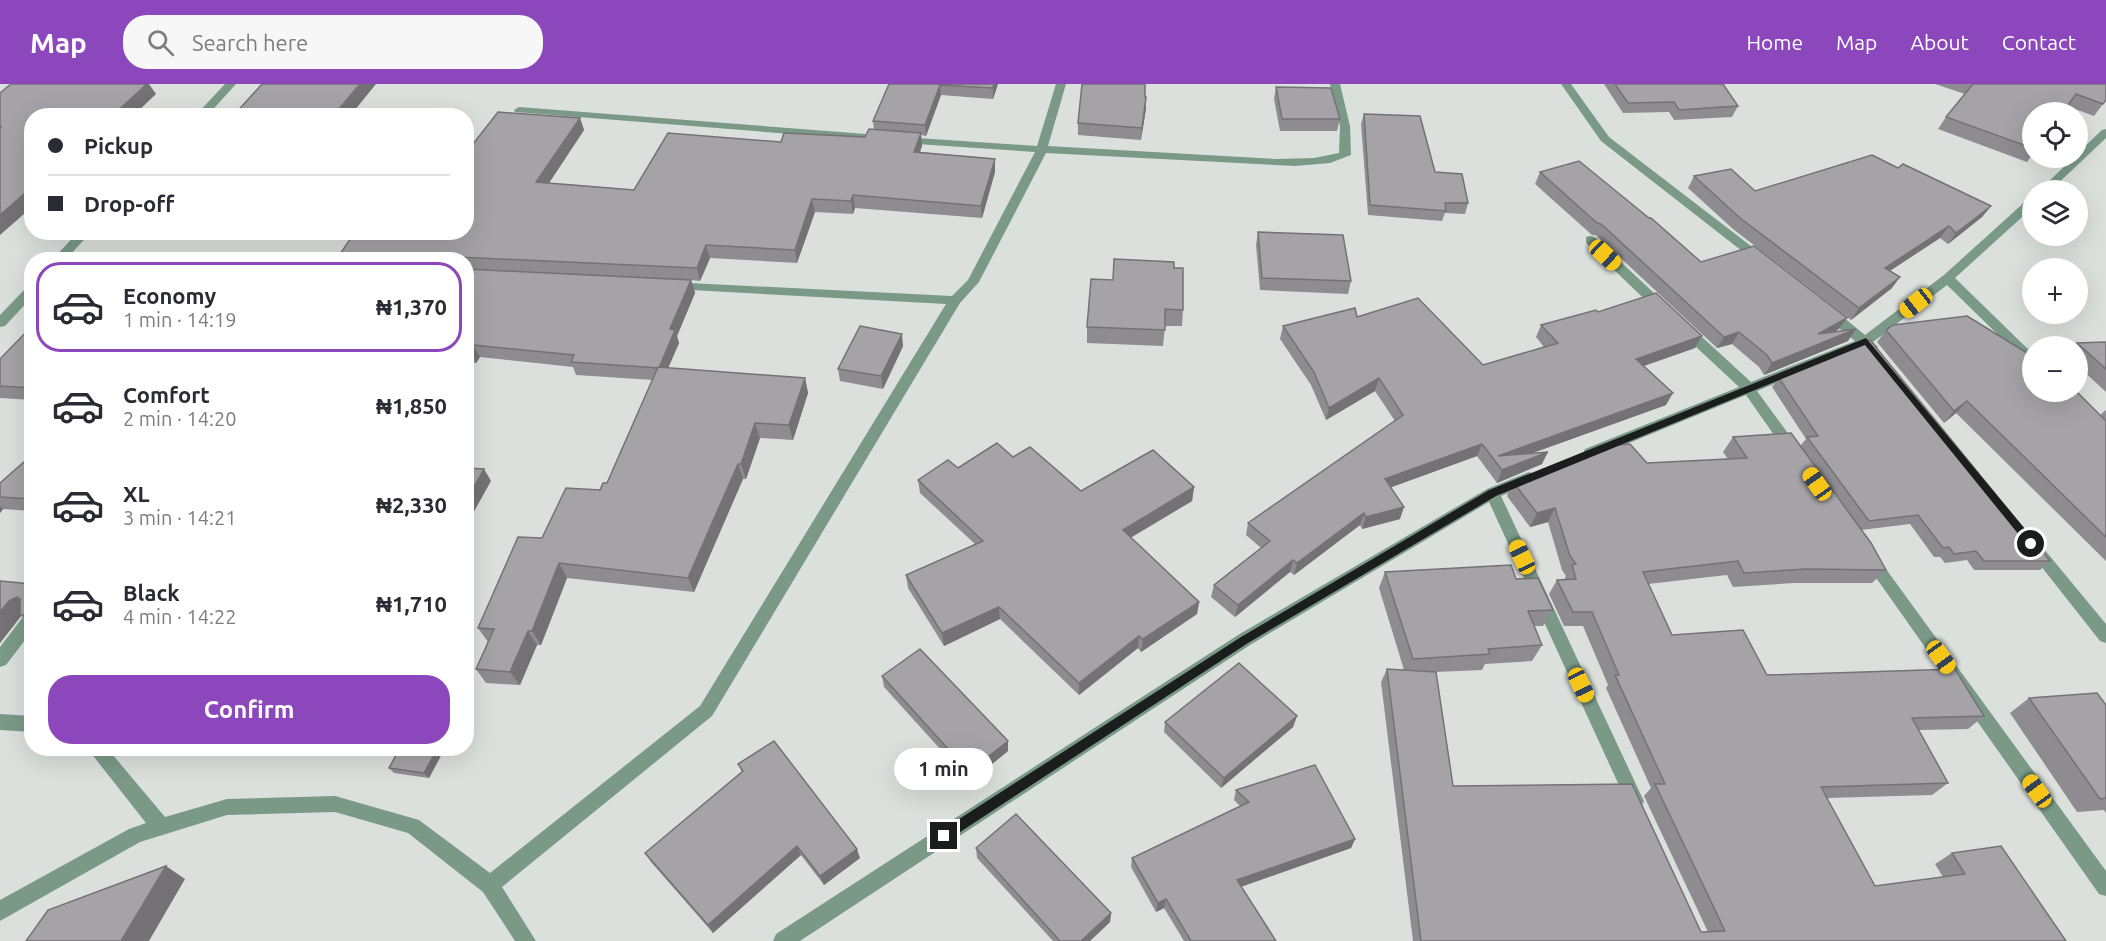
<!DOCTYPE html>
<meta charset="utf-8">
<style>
:root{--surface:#fff;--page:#f7f7f7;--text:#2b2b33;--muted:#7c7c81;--line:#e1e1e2;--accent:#8b47bb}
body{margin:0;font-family:Ubuntu,sans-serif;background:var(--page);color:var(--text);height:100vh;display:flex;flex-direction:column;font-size:22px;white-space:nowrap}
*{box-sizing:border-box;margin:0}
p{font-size:20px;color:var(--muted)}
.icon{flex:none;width:33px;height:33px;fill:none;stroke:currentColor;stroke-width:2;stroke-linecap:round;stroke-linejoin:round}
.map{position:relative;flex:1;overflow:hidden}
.drawer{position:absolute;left:24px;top:168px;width:450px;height:504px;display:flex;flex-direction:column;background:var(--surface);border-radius:24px;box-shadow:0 6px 24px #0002}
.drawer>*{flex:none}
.banner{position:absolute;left:24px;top:24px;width:450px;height:132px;border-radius:24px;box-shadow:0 6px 24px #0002;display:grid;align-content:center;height:132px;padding:0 24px;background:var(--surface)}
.buttons{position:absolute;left:2022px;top:18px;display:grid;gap:12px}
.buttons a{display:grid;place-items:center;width:66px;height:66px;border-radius:50%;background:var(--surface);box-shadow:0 6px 24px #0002;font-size:30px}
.end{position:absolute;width:27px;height:27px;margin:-14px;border:8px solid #1c1e1d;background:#fff;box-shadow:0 0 0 3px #fff}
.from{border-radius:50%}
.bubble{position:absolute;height:42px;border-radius:21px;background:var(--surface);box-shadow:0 6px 24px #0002;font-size:20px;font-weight:700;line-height:42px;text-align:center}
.car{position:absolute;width:18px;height:36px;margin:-18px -9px;border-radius:8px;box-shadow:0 0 4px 2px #0007;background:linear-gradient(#f5c518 24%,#345 0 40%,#f5c518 0 76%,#345 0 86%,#f5c518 0)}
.banner b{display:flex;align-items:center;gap:21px;height:57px;font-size:22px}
.banner b+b{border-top:2px solid var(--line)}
.banner i{width:15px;height:15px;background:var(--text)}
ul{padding:10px 0 0;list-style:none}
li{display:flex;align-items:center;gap:18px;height:90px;margin:0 12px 9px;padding:0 12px;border:3px solid transparent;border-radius:24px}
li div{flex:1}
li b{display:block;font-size:22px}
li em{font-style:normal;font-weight:700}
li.selected{border-color:var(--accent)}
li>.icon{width:54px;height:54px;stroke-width:1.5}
.primary-button{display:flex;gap:12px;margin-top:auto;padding:12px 24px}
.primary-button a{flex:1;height:69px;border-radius:24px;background:var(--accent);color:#fff;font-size:24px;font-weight:700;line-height:69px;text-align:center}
header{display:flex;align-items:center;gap:36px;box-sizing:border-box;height:84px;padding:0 30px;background:var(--accent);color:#fff}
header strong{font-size:28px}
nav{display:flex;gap:33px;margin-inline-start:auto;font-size:21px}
.search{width:420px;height:54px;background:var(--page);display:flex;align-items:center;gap:15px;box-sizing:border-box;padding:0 21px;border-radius:24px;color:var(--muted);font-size:22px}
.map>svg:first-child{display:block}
</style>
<header>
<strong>Map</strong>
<div class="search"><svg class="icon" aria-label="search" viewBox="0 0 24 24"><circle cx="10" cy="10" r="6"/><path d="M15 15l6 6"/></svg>Search here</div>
<nav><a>Home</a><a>Map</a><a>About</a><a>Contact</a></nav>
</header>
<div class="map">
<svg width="2106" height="857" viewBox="0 0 2106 857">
<rect width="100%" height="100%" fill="#dbe0dd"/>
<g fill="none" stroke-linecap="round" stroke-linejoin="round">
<!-- minor -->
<g fill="#7a9a87" fill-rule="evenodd">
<path d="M 225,0 L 236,0 L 207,32 L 195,32 Z"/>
<path d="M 1056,0 L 1066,0 L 1048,62 L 1276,75 L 1314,74 L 1339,69 L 1340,42 L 1330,0 L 1340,0 L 1350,42 L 1351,71 L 1330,79 L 1295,82 L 1046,69 L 979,198 L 960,219 L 712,632 L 502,803 L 536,857 L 515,857 L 483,808 L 408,749 L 335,728 L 227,731 L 140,758 L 0,837 L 0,816 L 129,745 L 146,739 L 87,664 L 107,664 L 165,733 L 227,715 L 335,712 L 419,736 L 490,789 L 700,622 L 946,220 L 673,205 L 669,204 L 667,201 L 669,198 L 952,212 L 968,196 L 1035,68 L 902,59 L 896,56 L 902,53 L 1037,62 Z"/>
<path d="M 1561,0 L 1571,0 L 1609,53 L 1764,172 L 1766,175 L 1764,178 L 1756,178 L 1601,57 Z"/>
<path d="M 519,23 L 866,50 L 872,53 L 866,56 L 515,28 L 514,26 Z"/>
<path d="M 2106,45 L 2106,54 L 2051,106 L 2040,106 L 2073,74 L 2078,74 L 2078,69 L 2102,46 Z"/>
<path d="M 2028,115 L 2032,115 L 2032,124 L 1955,194 L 2032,269 L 2032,281 L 2027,279 L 1947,201 L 1873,258 L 1878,263 L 1876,266 L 1871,268 L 1863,263 L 1757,307 L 1798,363 L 1800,367 L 1798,371 L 1788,371 L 1746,311 L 1595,373 L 1585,373 L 1583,369 L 1585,365 L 1739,303 L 1679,247 L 1677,244 L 1679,241 L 1689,241 L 1751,298 L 1855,257 L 1822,230 L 1821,227 L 1822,224 L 1832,224 L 1865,251 L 1944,191 Z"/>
<path d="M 78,148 L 91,148 L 70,171 L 90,172 L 96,176 L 52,176 Z"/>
<path d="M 1590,152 L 1594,153 L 1669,223 L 1670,226 L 1669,229 L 1659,229 L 1586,159 L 1586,153 Z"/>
<path d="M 32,201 L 32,213 L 5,242 L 0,243 L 0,231 L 28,202 Z"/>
<path d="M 1529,388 L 1534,390 L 1536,394 L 1534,398 L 1501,412 L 1641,711 L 1644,717 L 1641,723 L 1635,725 L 1629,723 L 1489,418 L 1250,561 L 800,857 L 773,857 L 776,850 L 1238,551 L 1487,405 Z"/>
<path d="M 2034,457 L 2039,459 L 2106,540 L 2106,559 L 2100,557 L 2029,467 L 2026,463 L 2029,459 Z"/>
<path d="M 1870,468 L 1875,470 L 2106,787 L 2106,812 L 2099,810 L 1865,478 L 1862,474 L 1865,470 Z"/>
<path d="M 32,527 L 32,547 L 6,581 L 0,583 L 0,563 L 26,529 Z"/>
<path d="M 0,630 L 32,632 L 32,648 L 0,646 Z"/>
</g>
</g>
<!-- wall -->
<g fill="#8e8c90">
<path d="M 889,0 L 998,0 L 993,15 L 941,11 L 926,52 L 921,51 L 922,62 L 920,68 L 995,75 L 995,88 L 982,134 L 855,124 L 853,130 L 815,128 L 797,179 L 710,174 L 700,197 L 691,196 L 695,209 L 677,252 L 679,259 L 668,284 L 805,294 L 808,309 L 793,356 L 760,354 L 746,395 L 743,395 L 694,508 L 567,494 L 541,561 L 537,561 L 520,601 L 486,599 L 476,585 L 488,558 L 478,544 L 542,454 L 607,399 L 653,296 L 576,291 L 573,283 L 480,273 L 476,279 L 466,278 L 466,176 L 336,176 L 466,148 L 580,34 L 584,46 L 549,99 L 634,106 L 781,58 L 865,53 L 874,46 L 873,37 Z"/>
<path d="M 1604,0 L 1723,0 L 1738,22 L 1732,33 L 1674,36 L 1669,28 L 1623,29 Z"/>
<path d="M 1935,0 L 2106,0 L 2103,20 L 2094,32 L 2067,22 L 2032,28 L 2032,71 L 2027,78 L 1938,45 L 1946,33 L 1965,10 Z"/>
<path d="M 1276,3 L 1340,35 L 1337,47 L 1280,47 L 1274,15 Z"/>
<path d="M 1145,13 L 1146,13 L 1146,24 L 1141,56 L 1078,51 L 1078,39 Z"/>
<path d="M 1364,30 L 1435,88 L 1468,119 L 1465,130 L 1445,129 L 1442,137 L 1368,131 L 1361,40 Z"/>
<path d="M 1898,84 L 1991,122 L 1982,133 L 1948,160 L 1940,154 L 1890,187 L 1892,204 L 1851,236 L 1733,145 L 1688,104 L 1694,92 L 1755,107 Z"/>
<path d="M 1540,88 L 1701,178 L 1839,245 L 1834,248 L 1848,257 L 1764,291 L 1759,283 L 1732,260 L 1717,264 L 1596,151 L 1592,151 L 1535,100 Z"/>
<path d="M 1258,148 L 1351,197 L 1348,210 L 1260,206 L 1256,161 Z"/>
<path d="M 1174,184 L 1183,226 L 1182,242 L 1165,242 L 1163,262 L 1087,259 L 1087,243 L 1113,196 Z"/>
<path d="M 1598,228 L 1702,252 L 1695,264 L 1644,282 L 1666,321 L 1533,369 L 1542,380 L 1497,399 L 1477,372 L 1391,403 L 1400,435 L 1362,445 L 1360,441 L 1294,491 L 1290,488 L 1235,533 L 1211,513 L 1214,501 L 1261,464 L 1246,451 L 1248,439 L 1395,337 L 1375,307 L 1326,336 L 1311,301 L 1280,255 L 1283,242 L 1357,233 L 1483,281 L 1544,263 L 1536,253 L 1541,241 Z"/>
<path d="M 32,242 L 32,316 L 0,314 L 0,275 Z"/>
<path d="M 1886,246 L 2100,331 L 2106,326 L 2106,477 L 1956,329 L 1944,339 L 1877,258 Z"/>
<path d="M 2106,258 L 2106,308 L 2078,282 L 2078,262 L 2074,262 L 2077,259 Z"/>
<path d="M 903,262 L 883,305 L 840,297 L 838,285 Z"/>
<path d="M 1779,294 L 2050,477 L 2040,486 L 1974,486 L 1967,476 L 1945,479 L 1940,473 L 1934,473 L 1910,440 L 1861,446 L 1886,486 L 1872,499 L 1794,499 L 1733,503 L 1727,491 L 1648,500 L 1672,551 L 1767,591 L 1984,632 L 1968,645 L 1919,646 L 1948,699 L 1932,711 L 1827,714 L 1875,802 L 1943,793 L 1935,780 L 1952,769 L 2066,857 L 1413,857 L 1381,598 L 1387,585 L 1404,586 L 1379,504 L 1385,488 L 1516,495 L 1553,526 L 1543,542 L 1534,542 L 1542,561 L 1532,577 L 1485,580 L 1482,586 L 1436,588 L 1453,702 L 1701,848 L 1708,848 L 1644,712 L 1651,704 L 1606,604 L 1608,601 L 1583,542 L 1564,542 L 1549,510 L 1557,496 L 1564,496 L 1566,492 L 1562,486 L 1548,438 L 1530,443 L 1507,412 L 1513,398 L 1647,379 L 1728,375 L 1723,368 L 1733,353 L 1800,362 L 1806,355 L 1772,303 Z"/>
<path d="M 32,371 L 32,427 L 3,425 L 0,429 L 0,399 Z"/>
<path d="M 1013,373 L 1081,407 L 1194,403 L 1192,417 L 1131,453 L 1199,518 L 1197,530 L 1141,568 L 1138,564 L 1079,611 L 1000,535 L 944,562 L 908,504 L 906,491 L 975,460 L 920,409 L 918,396 L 958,384 Z"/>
<path d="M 0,497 L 32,532 L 32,541 L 21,532 L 0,559 Z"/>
<path d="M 882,592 L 1008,667 L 970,698 L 884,603 Z"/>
<path d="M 2029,614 L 2106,621 L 2106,729 L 2104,726 L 2077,728 L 2010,629 Z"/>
<path d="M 1297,632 L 1293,643 L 1221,704 L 1164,648 L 1165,638 Z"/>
<path d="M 400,664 L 445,664 L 429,694 L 394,689 L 389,684 Z"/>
<path d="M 738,680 L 860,774 L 824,801 L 801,771 L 713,849 L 651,778 L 645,769 L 742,688 Z"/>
<path d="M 1236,706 L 1355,755 L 1351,764 L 1241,803 L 1276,857 L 1184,857 L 1164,824 L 1156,828 L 1131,783 L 1132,774 L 1240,722 L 1234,716 Z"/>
<path d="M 976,764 L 1111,829 L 1110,838 L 1090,857 L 1053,857 L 977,774 Z"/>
</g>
<!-- shaded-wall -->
<g fill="#747275">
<path d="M 147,0 L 149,0 L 156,10 L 133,32 L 112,32 Z"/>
<path d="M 360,0 L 376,0 L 350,32 L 334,32 Z"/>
<path d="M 994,0 L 998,0 L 993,15 L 993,4 Z"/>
<path d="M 940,1 L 941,11 L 926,52 L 925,41 Z"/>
<path d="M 1146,13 L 1146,24 L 1141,56 L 1142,44 Z"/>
<path d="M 580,34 L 584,46 L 541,111 L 536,98 Z"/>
<path d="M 921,49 L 922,62 L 915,80 L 914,68 Z"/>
<path d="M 995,75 L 995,88 L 982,134 L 981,122 Z"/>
<path d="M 32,103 L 32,123 L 0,151 L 0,131 Z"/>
<path d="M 853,111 L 855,124 L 853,130 L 851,117 Z"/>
<path d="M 812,115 L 815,128 L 797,179 L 795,166 Z"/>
<path d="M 1991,122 L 1982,133 L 1948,160 L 1956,149 Z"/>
<path d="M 1949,142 L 1940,154 L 1877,195 L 1885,184 Z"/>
<path d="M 706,161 L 710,174 L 700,197 L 697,184 Z"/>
<path d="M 1900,193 L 1892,204 L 1851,236 L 1859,224 Z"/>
<path d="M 691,196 L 695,209 L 677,252 L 679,259 L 663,296 L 659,284 L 670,245 Z"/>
<path d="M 1847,234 L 1839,245 L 1810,261 L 1818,250 Z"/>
<path d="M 1856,245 L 1848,257 L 1764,291 L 1772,279 Z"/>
<path d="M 1739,248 L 1732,260 L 1717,264 L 1724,253 Z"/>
<path d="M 902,250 L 903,262 L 883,305 L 881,292 Z"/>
<path d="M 1702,252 L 1695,264 L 1629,287 L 1636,275 Z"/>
<path d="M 473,261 L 480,273 L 476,279 L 470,266 Z"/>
<path d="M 805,294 L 808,309 L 793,356 L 789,341 Z"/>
<path d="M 1379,294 L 1375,307 L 1326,336 L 1329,324 Z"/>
<path d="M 1673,309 L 1666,321 L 1499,381 L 1498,372 Z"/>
<path d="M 1967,317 L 1956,329 L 1944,339 L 1954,327 Z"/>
<path d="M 755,339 L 760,354 L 746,395 L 741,380 Z"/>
<path d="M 1482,360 L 1477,372 L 1381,407 L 1385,395 Z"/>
<path d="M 1548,368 L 1542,380 L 1497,399 L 1502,386 Z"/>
<path d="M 738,380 L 743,395 L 694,508 L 688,494 Z"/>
<path d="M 484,385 L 491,397 L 466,442 L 466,417 Z"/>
<path d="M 1194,403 L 1192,417 L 1122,459 L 1123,446 Z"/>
<path d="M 0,422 L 3,425 L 0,429 Z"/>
<path d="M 1404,423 L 1400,435 L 1362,445 L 1366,433 Z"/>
<path d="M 1555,424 L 1548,438 L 1530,443 L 1537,429 Z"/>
<path d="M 1364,429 L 1360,441 L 1294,491 L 1297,479 Z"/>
<path d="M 1293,476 L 1290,488 L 1235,533 L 1238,521 Z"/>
<path d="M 559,479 L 567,494 L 541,561 L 532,547 Z"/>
<path d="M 17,513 L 31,525 L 20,531 L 21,532 L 0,559 L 0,528 L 10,516 Z"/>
<path d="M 1199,518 L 1197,530 L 1141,568 L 1143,555 Z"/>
<path d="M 999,523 L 1000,535 L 944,562 L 942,549 Z"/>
<path d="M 528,547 L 537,561 L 520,601 L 510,588 Z"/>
<path d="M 1139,552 L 1138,564 L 1079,611 L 1079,599 Z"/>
<path d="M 1297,632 L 1293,643 L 1221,704 L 1224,694 Z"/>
<path d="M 1008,657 L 1008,667 L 970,698 L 969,688 Z"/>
<path d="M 438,664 L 445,664 L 429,694 L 424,689 Z"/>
<path d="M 1355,755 L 1351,764 L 1234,805 L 1237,796 Z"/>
<path d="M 797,762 L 801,771 L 713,849 L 708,841 Z"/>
<path d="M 857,765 L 860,774 L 824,801 L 820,792 Z"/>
<path d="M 166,782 L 185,795 L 149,857 L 121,857 Z"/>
<path d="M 1166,815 L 1164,824 L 1156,828 L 1158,819 Z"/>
<path d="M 1111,829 L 1110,838 L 1090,857 L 1081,857 Z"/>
</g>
<!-- building -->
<g fill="#a5a3a7" stroke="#747275" stroke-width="1.5">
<path d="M 11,0 L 147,0 L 112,32 L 32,32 L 32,103 L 0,131 L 0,44 L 1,43 L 0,43 L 0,9 Z"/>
<path d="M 262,0 L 360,0 L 334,31 L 337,32 L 233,32 Z"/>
<path d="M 889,0 L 994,0 L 993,4 L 940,1 L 925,41 L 873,37 Z"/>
<path d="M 1082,0 L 1145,0 L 1145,13 L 1146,13 L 1142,44 L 1078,39 Z"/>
<path d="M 1615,0 L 1723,0 L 1738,22 L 1679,26 L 1674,18 L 1628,19 Z"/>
<path d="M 1973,0 L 2106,0 L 2106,16 L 2103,20 L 2076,10 L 2063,28 L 2032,28 L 2032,64 L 1946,33 Z"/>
<path d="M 1276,3 L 1331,4 L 1340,35 L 1282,35 Z"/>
<path d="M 498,28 L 580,34 L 536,98 L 634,106 L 668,49 L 781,58 L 784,49 L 865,53 L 869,45 L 921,49 L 914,68 L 995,75 L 981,122 L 853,111 L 851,117 L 812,115 L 795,166 L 706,161 L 697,184 L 458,173 L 458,176 L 336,176 L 355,148 L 466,148 L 466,69 Z"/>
<path d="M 1364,30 L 1420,32 L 1435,88 L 1462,90 L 1468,119 L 1445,119 L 1446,127 L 1370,121 Z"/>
<path d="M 1872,71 L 1898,84 L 1903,80 L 1991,122 L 1956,149 L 1949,142 L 1885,184 L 1900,193 L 1859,224 L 1740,134 L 1694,92 L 1731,85 L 1755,107 Z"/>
<path d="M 1579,77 L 1649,134 L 1651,134 L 1701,178 L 1754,162 L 1847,234 L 1818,250 L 1856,245 L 1772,279 L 1767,271 L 1739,248 L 1724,253 L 1601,140 L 1597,139 L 1540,88 Z"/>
<path d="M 1258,148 L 1343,151 L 1351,197 L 1262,194 Z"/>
<path d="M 1114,175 L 1174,178 L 1174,184 L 1183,184 L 1183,226 L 1165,225 L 1165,246 L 1087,243 L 1091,195 L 1113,196 Z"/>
<path d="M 466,185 L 691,196 L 670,245 L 675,246 L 659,284 L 571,278 L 574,271 L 473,261 L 470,266 L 466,266 Z"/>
<path d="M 1656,209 L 1702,252 L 1636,275 L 1673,309 L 1498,372 L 1548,368 L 1502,386 L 1482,360 L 1385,395 L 1404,423 L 1366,433 L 1364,429 L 1297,479 L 1293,476 L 1238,521 L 1214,501 L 1270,457 L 1248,439 L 1403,331 L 1379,294 L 1329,324 L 1314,288 L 1283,242 L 1355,224 L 1357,233 L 1418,214 L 1483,281 L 1558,259 L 1541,241 L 1596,226 L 1598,228 Z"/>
<path d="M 1967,232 L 2032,272 L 2032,308 L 2077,308 L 2106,337 L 2106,453 L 1967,317 L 1954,327 L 1886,246 L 1893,241 Z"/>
<path d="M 32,242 L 32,304 L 0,302 L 0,275 Z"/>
<path d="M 860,242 L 902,250 L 881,292 L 838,285 Z"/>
<path d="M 1870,256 L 2050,477 L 1984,477 L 1976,467 L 1954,470 L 1949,463 L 1943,464 L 1918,431 L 1869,437 L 1807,353 L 1818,352 L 1779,294 Z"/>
<path d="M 2106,258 L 2106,285 L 2077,259 Z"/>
<path d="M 658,283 L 805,294 L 789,341 L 755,339 L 741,380 L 738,380 L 688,494 L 559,479 L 532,547 L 528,547 L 510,588 L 476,585 L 494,545 L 478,544 L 518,453 L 542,454 L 566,404 L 600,406 L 603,399 L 607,399 Z"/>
<path d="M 1791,349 L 1871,459 L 1886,486 L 1806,485 L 1744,489 L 1738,477 L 1643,488 L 1672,551 L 1743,546 L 1767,591 L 1955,585 L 1984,632 L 1912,634 L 1948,699 L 1821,703 L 1875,802 L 1965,790 L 1952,769 L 2001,762 L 2066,857 L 1421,857 L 1387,585 L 1436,588 L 1453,702 L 1632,700 L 1701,848 L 1725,847 L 1655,700 L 1665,700 L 1615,591 L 1619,591 L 1592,528 L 1573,528 L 1557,496 L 1576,495 L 1572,481 L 1576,480 L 1570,472 L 1555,424 L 1537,429 L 1513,398 L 1600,362 L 1630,360 L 1647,379 L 1747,374 L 1733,353 Z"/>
<path d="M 997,359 L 1013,373 L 1030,363 L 1081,407 L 1153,366 L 1194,403 L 1123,446 L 1199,518 L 1143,555 L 1139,552 L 1079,599 L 999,523 L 942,549 L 906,491 L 983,457 L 918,396 L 948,376 L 958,384 Z"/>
<path d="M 32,371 L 32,415 L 0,413 L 0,399 Z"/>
<path d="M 466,384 L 484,385 L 466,417 Z"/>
<path d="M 1511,481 L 1516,495 L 1538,494 L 1553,526 L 1528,527 L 1542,561 L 1488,565 L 1490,570 L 1413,575 L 1385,488 Z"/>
<path d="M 0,497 L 32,500 L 32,532 L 20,531 L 20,515 L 17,513 L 10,516 L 0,528 Z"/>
<path d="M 920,565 L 1008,657 L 969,688 L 882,592 Z"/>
<path d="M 1239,579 L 1297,632 L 1224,694 L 1165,638 Z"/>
<path d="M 2097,609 L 2106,621 L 2106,714 L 2100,715 L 2029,614 Z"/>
<path d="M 774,657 L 857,765 L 820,792 L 797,762 L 708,841 L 645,769 L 743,687 L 738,680 Z"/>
<path d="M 400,664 L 438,664 L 424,689 L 389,684 Z"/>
<path d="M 1315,681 L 1355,755 L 1237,796 L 1276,857 L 1191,857 L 1166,815 L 1158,819 L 1132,774 L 1249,718 L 1236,706 Z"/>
<path d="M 1016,730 L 1111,829 L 1081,857 L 1060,857 L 976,764 Z"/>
<path d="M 166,782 L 121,857 L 26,857 L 48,826 Z"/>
</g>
<!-- route -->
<path fill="#1c1e1d" d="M 1866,254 L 2035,457 L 2035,462 L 2028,462 L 1865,261 L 1496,412 L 1248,559 L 948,756 L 939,756 L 939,748 L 1241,553 L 1489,406 Z"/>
</svg>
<div class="buttons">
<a><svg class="icon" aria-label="locate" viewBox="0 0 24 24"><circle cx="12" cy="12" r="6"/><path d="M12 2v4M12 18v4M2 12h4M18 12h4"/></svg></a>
<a><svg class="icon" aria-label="layers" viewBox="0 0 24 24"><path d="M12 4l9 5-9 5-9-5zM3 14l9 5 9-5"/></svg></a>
<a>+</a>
<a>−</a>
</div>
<i class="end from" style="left:2031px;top:460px"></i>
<i class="end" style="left:944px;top:752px"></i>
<div class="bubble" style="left:894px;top:664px;width:99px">1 min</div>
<i class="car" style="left:1605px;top:171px;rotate:133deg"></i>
<i class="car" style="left:1916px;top:219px;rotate:232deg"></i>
<i class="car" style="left:1817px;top:400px;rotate:325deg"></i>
<i class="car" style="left:1522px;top:473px;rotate:335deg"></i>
<i class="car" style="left:1941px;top:573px;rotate:144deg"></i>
<i class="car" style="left:1581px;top:601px;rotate:155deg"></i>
<i class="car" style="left:2037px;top:707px;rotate:324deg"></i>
<div class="banner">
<b><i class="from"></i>Pickup</b>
<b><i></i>Drop-off</b>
</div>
<section class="drawer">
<ul>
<li class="selected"><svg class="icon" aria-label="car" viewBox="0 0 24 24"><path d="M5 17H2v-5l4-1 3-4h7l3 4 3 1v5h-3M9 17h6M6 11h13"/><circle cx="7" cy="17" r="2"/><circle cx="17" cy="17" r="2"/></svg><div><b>Economy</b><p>1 min · 14:19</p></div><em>₦1,370</em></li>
<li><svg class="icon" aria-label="car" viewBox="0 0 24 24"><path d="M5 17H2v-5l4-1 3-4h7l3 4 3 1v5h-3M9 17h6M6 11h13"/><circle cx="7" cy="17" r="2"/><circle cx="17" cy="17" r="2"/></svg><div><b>Comfort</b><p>2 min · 14:20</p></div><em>₦1,850</em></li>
<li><svg class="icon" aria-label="car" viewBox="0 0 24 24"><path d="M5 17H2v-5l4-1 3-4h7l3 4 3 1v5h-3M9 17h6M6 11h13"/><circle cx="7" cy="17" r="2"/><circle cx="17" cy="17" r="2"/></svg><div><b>XL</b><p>3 min · 14:21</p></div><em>₦2,330</em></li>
<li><svg class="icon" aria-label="car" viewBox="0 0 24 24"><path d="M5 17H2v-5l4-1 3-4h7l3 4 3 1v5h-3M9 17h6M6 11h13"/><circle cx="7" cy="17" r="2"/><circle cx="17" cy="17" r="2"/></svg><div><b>Black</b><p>4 min · 14:22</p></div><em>₦1,710</em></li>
</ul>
<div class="primary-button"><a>Confirm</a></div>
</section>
</div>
